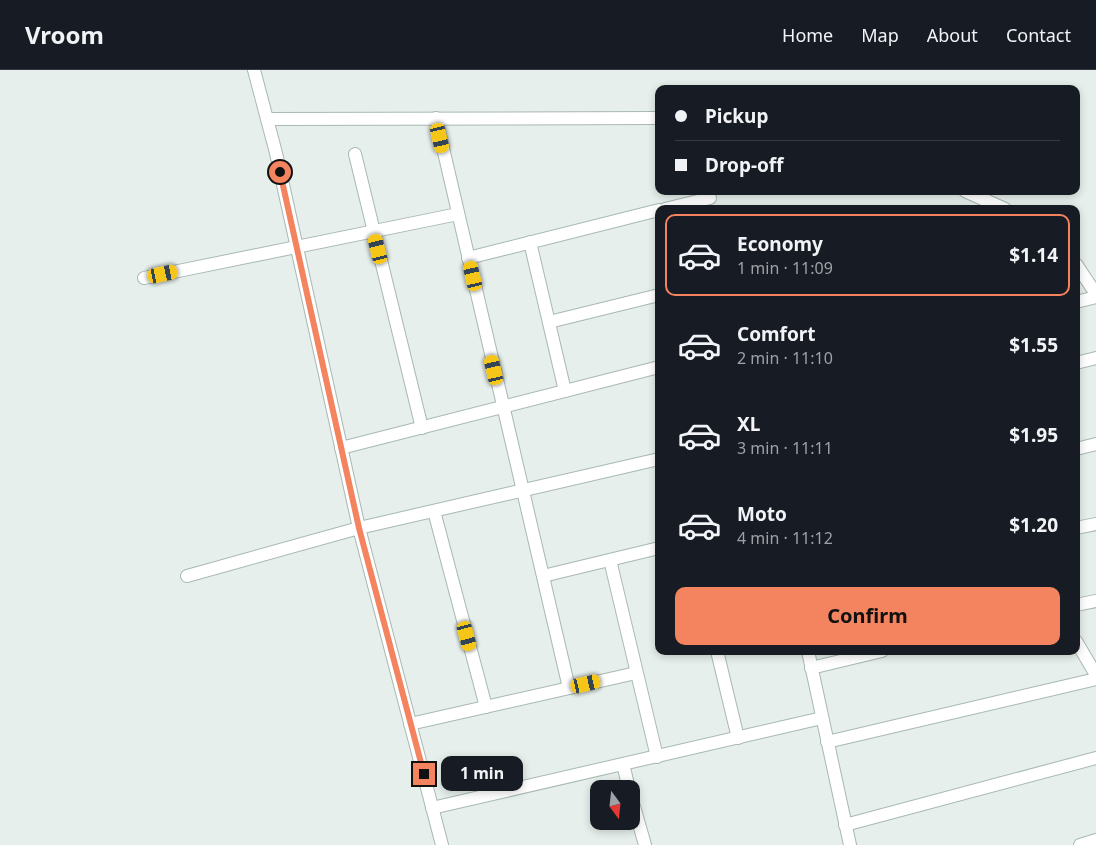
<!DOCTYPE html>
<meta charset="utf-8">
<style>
:root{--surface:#171b24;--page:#242831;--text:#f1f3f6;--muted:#9ea1a6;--line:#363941;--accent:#f4845f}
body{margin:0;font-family:"Noto Sans",sans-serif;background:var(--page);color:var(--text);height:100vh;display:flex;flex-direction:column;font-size:19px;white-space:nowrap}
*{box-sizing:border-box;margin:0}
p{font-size:16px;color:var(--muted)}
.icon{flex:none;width:28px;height:28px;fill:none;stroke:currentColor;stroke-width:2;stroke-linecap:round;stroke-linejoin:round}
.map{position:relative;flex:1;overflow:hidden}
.panel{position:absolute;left:655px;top:135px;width:425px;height:450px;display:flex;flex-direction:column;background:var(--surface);border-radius:10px;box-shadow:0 2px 8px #0003}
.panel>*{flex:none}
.guide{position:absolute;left:655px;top:15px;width:425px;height:110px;border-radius:10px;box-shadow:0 2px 8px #0003;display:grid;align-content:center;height:110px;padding:0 20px;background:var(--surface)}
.needle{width:32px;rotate:165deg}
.fabs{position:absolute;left:590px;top:710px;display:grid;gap:10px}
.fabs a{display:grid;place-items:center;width:50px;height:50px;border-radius:10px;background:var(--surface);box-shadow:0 2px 8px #0003;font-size:25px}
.end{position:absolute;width:22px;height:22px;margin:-11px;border:6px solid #f4845f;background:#111;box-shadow:0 0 0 2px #111}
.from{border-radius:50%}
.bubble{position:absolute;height:35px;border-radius:10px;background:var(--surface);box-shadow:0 2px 8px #0003;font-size:16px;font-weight:700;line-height:35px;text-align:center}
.car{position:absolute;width:15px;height:30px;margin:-15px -8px;border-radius:6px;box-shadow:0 0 4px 1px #0007;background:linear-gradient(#f5c518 24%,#345 0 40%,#f5c518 0 76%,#345 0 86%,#f5c518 0)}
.guide b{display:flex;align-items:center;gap:18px;height:48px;font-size:19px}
.guide b+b{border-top:1px solid var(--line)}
.guide i{width:12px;height:12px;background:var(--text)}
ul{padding:9px 0 0;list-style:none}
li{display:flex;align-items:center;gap:15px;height:82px;margin:0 10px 8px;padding:0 10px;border:2px solid transparent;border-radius:10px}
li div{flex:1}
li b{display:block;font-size:19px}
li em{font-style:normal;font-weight:700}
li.current{border-color:var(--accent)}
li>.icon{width:45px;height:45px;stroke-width:1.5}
.cta{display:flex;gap:10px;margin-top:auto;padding:10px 20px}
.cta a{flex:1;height:58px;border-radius:10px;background:var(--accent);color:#111;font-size:20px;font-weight:700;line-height:58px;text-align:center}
header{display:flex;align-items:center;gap:30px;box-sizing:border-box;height:70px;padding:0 25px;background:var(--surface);border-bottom:1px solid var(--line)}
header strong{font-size:24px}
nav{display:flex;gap:28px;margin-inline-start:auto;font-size:18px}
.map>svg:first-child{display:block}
</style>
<header>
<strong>Vroom</strong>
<nav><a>Home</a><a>Map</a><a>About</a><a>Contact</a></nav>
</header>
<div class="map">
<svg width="1096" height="775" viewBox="0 0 1096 775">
<rect width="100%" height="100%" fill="#e6efeb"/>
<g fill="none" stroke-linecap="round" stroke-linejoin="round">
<defs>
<g id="minor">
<path d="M 254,0 L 276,83 L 359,458 L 659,389"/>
<path d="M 436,48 L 569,618"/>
<path d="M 267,49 L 659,48"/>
<path d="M 355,84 L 422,358"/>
<path d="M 965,121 L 1005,139"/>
<path d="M 665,139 L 710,128"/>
<path d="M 530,172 L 565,321"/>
<path d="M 468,188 L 659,140"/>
<path d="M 1076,194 L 1096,224"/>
<path d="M 144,208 L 458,144"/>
<path d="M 1076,232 L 1096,227"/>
<path d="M 549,252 L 659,225"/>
<path d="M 1076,293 L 1096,288"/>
<path d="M 341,378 L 659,297"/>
<path d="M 1076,379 L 1096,374"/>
<path d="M 434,441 L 486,637"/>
<path d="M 1076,458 L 1096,454"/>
<path d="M 610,490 L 657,687"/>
<path d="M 187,506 L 359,458 L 442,775"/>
<path d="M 543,506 L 659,478"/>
<path d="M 1076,535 L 1096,531"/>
<path d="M 1076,571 L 1096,605"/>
<path d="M 717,581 L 738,668"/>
<path d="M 808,581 L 850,775"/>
<path d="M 811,598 L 882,581"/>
<path d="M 410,654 L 636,603"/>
<path d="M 827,672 L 1096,609"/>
<path d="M 623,694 L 629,719"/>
<path d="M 631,726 L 645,775"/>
<path d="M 432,738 L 822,648"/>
<path d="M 845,755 L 1096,688"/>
<path d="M 1080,775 L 1096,770"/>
</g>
</defs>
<!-- minor casing -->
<use href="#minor" stroke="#a8b8b2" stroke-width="14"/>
<!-- minor -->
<use href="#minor" stroke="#fff" stroke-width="12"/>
</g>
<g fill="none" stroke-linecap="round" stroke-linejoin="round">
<!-- route -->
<path stroke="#f4845f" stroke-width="6" d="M 280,102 L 359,458 L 424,704"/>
</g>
</svg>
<div class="fabs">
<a><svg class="needle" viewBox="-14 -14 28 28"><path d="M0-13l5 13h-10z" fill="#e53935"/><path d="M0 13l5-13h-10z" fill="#9ea1a6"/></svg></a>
</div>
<i class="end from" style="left:280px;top:102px"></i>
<i class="end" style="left:424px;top:704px"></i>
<div class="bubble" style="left:441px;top:686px;width:82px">1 min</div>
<i class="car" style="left:440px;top:68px;rotate:167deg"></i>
<i class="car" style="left:378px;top:179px;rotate:346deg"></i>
<i class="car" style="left:163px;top:204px;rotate:78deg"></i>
<i class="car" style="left:473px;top:206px;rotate:347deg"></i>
<i class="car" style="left:494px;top:300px;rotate:347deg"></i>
<i class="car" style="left:467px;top:566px;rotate:165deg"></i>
<i class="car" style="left:586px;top:614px;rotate:77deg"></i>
<div class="guide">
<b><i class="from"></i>Pickup</b>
<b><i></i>Drop-off</b>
</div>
<section class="panel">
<ul>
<li class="current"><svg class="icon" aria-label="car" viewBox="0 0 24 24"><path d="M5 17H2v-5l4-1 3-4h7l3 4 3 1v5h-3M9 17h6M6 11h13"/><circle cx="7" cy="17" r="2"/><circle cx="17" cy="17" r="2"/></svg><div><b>Economy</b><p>1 min · 11:09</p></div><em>$1.14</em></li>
<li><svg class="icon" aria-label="car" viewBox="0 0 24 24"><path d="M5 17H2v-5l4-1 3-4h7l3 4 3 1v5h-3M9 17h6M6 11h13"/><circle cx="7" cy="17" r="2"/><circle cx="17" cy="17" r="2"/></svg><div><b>Comfort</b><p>2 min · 11:10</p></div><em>$1.55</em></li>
<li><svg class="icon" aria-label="car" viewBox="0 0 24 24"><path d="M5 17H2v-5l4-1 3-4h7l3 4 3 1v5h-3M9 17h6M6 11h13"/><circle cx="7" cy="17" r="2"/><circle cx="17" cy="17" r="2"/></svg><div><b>XL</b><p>3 min · 11:11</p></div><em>$1.95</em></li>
<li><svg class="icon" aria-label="car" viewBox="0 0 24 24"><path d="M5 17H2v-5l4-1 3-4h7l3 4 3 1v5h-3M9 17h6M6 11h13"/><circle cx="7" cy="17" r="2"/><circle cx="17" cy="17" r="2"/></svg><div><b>Moto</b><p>4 min · 11:12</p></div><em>$1.20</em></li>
</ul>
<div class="cta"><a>Confirm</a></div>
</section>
</div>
